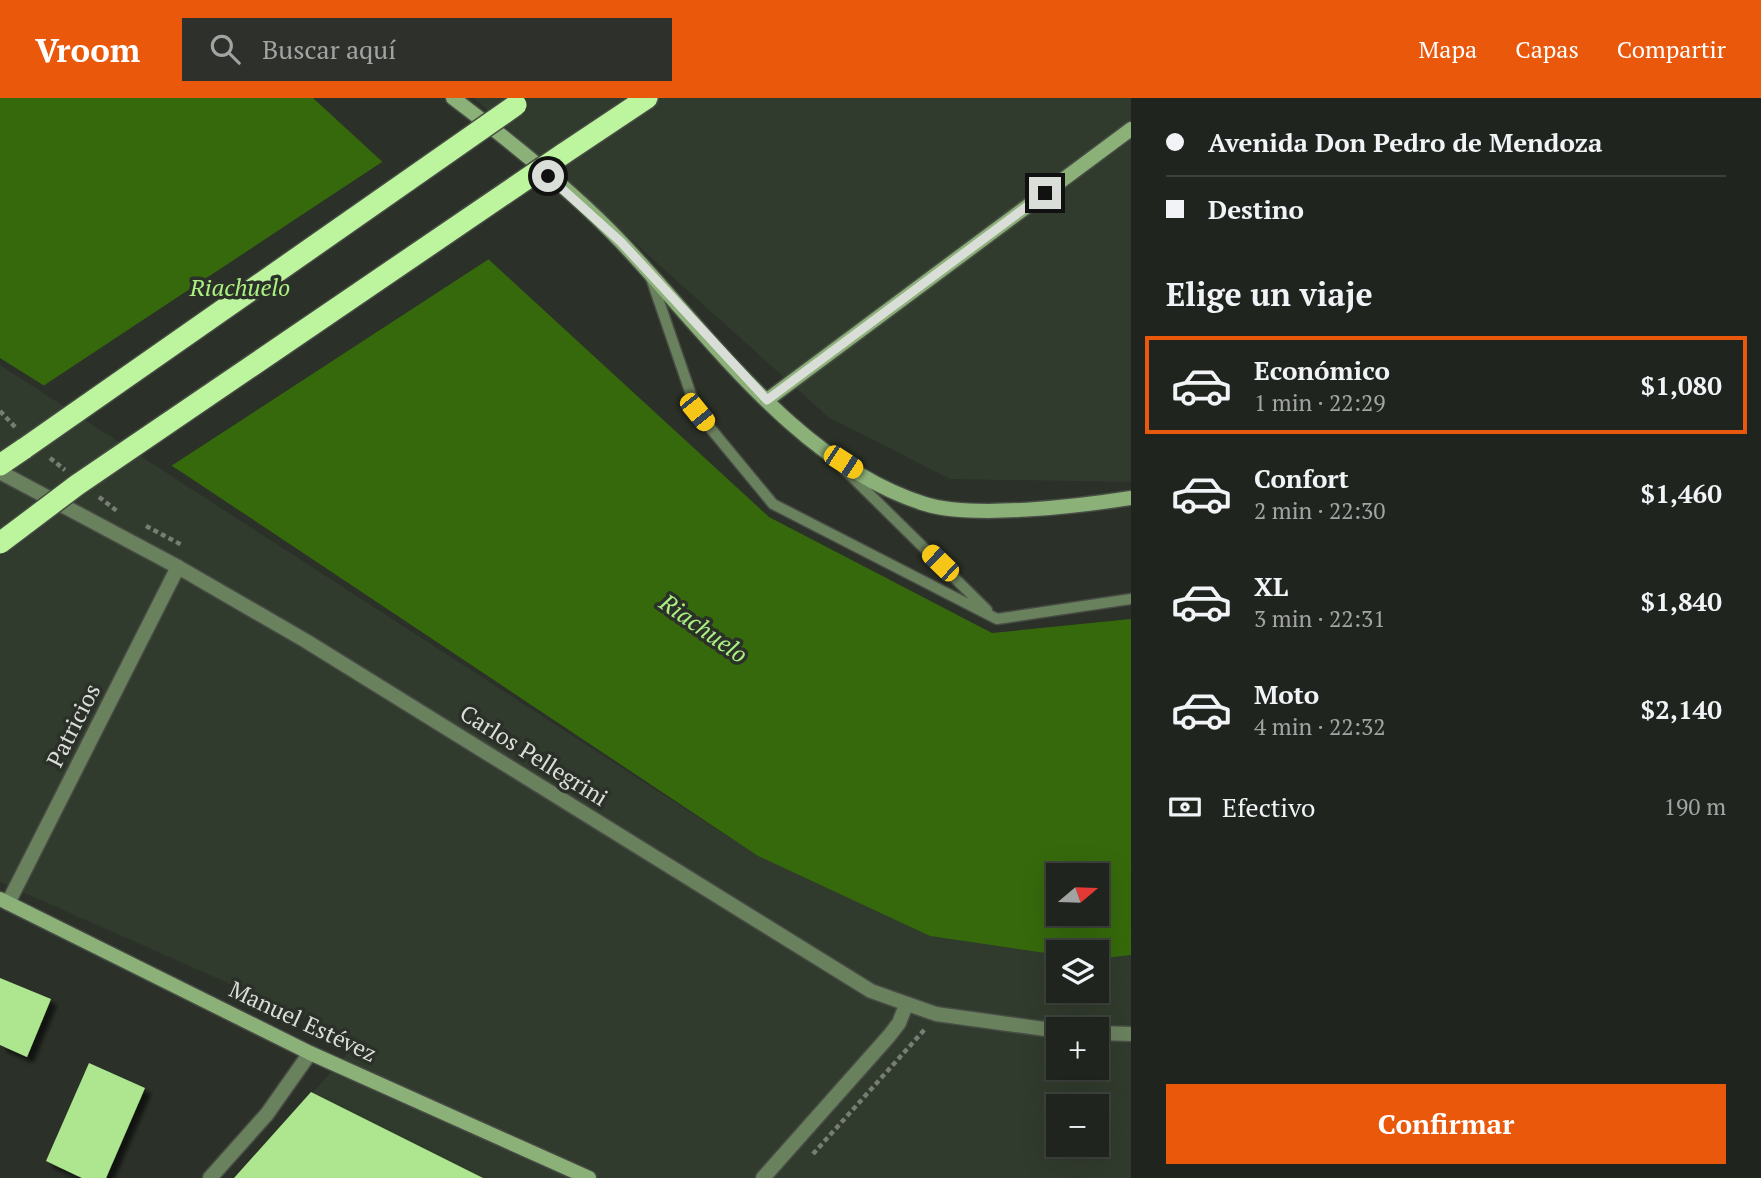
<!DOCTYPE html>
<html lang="es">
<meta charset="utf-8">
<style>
:root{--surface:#20241e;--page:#2d302b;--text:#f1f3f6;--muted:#a2a4a4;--line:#3d413c;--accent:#ea580c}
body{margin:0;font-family:"PT Serif",serif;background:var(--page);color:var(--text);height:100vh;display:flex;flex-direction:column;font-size:26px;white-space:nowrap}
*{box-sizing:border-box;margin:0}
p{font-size:23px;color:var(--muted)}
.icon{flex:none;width:38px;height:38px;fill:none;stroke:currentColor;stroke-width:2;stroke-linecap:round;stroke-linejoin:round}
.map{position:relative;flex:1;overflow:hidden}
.details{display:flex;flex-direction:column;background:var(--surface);width:630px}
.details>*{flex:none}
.banner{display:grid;align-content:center;height:154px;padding:0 35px;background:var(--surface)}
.needle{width:46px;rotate:71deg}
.fabs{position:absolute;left:1046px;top:765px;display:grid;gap:14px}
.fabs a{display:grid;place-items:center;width:63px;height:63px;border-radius:0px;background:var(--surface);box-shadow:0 7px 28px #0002,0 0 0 2px var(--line);font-size:35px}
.end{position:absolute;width:32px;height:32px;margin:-16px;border:9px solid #daded8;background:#111;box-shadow:0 0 0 4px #111}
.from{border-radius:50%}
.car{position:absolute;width:21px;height:42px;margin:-21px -10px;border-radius:9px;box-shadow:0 0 5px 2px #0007;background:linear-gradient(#f5c518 24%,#345 0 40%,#f5c518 0 76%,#345 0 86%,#f5c518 0)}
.banner b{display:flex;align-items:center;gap:24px;height:66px;font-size:26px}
.banner b+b{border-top:2px solid var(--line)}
.banner i{width:18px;height:18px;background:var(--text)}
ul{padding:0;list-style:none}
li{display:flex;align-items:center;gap:21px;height:98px;margin:0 14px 10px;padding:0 21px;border:4px solid transparent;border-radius:0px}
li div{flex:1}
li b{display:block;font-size:26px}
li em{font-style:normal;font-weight:700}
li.on{border-color:var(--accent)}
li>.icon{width:63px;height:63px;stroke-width:1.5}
h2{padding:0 35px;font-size:32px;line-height:84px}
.pay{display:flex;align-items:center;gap:18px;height:77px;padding:0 35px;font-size:26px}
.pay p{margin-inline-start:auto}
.button{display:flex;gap:14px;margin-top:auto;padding:14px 35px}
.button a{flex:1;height:80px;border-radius:0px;background:var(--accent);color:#fff;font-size:28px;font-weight:700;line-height:80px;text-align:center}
header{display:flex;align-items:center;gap:42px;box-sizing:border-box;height:98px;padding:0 35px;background:var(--accent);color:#fff}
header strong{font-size:33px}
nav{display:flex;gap:38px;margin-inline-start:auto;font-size:24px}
.search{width:490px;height:63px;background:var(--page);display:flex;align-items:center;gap:18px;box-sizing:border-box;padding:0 24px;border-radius:0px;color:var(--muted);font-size:26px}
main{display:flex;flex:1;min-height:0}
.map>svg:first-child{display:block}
</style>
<header>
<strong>Vroom</strong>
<div class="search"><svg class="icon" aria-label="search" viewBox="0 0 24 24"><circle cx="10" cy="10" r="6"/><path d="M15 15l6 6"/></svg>Buscar aquí</div>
<nav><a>Mapa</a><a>Capas</a><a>Compartir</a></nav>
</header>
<main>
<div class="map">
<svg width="1131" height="1080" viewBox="0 0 1131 1080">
<defs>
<filter id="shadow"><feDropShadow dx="6" dy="6" stdDeviation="2" flood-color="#0009"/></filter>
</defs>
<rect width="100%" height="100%" fill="#2b3028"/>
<!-- built -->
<g fill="#313b2d" fill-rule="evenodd">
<path d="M 474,0 L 1131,0 L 1131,384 L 950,381 L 828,319 Z"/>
<path d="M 0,267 L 758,758 L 930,838 L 1059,857 L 1059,892 L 1097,892 L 1097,861 L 1131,857 L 1131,1080 L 236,1080 L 359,943 L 0,784 ZM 1059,931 L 1097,931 L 1097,970 L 1059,970 ZM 1059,1008 L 1097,1008 L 1097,1046 L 1059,1046 Z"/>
</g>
<!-- water -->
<path fill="#36690c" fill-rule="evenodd" d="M 0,0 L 313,0 L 769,419 L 992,535 L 1131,521 L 1131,857 L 1097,861 L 1097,854 L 1059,854 L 1059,857 L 930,838 L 758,758 L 183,375 L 0,260 ZM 1059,777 L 1097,777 L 1097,816 L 1059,816 Z"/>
<!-- pier -->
<path fill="#2b3028" d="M 385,62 L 492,159 L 168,370 L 40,290 Z"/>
<!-- building -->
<g fill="#ade68e" filter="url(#shadow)">
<path d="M 0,880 L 51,901 L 27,959 L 0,947 Z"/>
<path d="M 89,965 L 145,990 L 106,1080 L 82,1080 L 46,1063 Z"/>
<path d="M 311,994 L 483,1080 L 234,1080 Z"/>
</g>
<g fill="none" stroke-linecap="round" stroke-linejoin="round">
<defs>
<g id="service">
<path d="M 651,180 L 697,314 L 773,406 L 997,521 L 1131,501"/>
<path d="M 844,371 L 987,512"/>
</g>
<g id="minor">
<path d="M 0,374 L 178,469 L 306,543 L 871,893 L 936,916 L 1059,933"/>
<path d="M 8,805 L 178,469"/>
<path d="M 1097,935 L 1131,936"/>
<path d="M 210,1080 L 267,1016 L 310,955"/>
<path d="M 763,1080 L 889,938 L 899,925 L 906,907"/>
</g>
<g id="secondary">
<path d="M 453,0 C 510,43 573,93 622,145 C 709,237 799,367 925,406 C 973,421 1080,408 1131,400"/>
<path d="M 767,302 L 1131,31"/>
<path d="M 0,801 L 310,955 L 589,1080"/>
</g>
<g id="motorway">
<path d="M 563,56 L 647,0"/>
<path d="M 0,367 L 25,350"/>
</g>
</defs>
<!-- service casing -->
<use href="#service" stroke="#474c44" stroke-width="13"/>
<!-- minor casing -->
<use href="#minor" stroke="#474c44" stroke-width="17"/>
<!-- secondary casing -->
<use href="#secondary" stroke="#474c44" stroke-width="17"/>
<!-- motorway casing -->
<use href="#motorway" stroke="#474c44" stroke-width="24"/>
<!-- path -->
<g stroke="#777c75" stroke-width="4.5" stroke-dasharray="5 3.5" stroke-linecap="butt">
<path d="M 0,313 L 16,330"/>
<path d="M 50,360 L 65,372"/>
<path d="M 99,399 L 117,413"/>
<path d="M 146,428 L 182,447"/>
<path d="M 813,1056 L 926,930"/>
</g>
<!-- service -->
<use href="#service" stroke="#6a815e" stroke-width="10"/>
<!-- minor -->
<use href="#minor" stroke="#6a815e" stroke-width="14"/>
<!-- secondary -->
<use href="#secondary" stroke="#8bb078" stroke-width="14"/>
<!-- motorway -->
<use href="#motorway" stroke="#bcf59d" stroke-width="21"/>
<defs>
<g id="motorway-bridge">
<path d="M 25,350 L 516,7"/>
<path d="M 0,445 L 77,387 L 563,56"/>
</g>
</defs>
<!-- motorway-bridge casing -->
<use href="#motorway-bridge" stroke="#474c44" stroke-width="24" stroke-linecap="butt"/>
<!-- motorway-bridge -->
<use href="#motorway-bridge" stroke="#bcf59d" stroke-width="21"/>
</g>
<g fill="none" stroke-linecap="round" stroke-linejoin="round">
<!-- route -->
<path stroke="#daded8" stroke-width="9" d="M 548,78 L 621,144 L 767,302 L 1045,95"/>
</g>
<g text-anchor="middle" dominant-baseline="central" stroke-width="7" stroke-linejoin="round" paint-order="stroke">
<!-- street labels -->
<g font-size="23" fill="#daded8" stroke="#2b3028">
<text transform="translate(73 627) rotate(-63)">Patricios</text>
<text transform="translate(534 657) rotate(32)">Carlos Pellegrini</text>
<text transform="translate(303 923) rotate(25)">Manuel Estévez</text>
</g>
<!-- water labels -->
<g font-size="24" font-style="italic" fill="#abf182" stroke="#2b3028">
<text x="240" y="189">Riachuelo</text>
<text transform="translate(704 530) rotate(35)">Riachuelo</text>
</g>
</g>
</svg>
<div class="fabs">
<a><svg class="needle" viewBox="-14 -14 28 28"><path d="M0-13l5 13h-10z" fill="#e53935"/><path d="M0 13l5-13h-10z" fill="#a2a4a4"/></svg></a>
<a><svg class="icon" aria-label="layers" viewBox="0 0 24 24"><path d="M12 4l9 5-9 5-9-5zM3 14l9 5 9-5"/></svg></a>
<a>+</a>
<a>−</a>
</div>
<i class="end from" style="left:548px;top:78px"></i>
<i class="end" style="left:1045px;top:95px"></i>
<i class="car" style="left:697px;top:314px;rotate:141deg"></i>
<i class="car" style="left:843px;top:364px;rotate:123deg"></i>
<i class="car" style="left:940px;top:465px;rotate:314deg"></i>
</div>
<section class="details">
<div class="banner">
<b><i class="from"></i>Avenida Don Pedro de Mendoza</b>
<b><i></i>Destino</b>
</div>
<h2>Elige un viaje</h2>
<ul>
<li class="on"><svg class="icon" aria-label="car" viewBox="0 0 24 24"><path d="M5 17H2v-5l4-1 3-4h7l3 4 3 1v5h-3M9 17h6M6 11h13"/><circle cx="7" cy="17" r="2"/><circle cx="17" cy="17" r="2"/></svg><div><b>Económico</b><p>1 min · 22:29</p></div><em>$1,080</em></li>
<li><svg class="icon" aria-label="car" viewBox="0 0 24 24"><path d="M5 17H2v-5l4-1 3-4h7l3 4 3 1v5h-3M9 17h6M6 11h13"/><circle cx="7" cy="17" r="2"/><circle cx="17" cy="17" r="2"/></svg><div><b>Confort</b><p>2 min · 22:30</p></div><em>$1,460</em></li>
<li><svg class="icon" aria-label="car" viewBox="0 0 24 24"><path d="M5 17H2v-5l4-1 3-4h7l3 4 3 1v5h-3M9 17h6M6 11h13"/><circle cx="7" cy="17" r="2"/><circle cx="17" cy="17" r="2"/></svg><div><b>XL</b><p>3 min · 22:31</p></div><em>$1,840</em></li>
<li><svg class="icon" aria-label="car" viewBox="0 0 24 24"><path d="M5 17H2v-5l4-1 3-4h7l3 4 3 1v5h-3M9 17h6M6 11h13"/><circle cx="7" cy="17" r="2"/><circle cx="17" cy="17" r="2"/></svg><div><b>Moto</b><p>4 min · 22:32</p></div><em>$2,140</em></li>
</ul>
<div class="pay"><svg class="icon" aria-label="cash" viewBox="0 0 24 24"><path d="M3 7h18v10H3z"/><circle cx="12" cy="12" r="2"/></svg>Efectivo<p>190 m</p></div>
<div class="button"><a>Confirmar</a></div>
</section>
</main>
